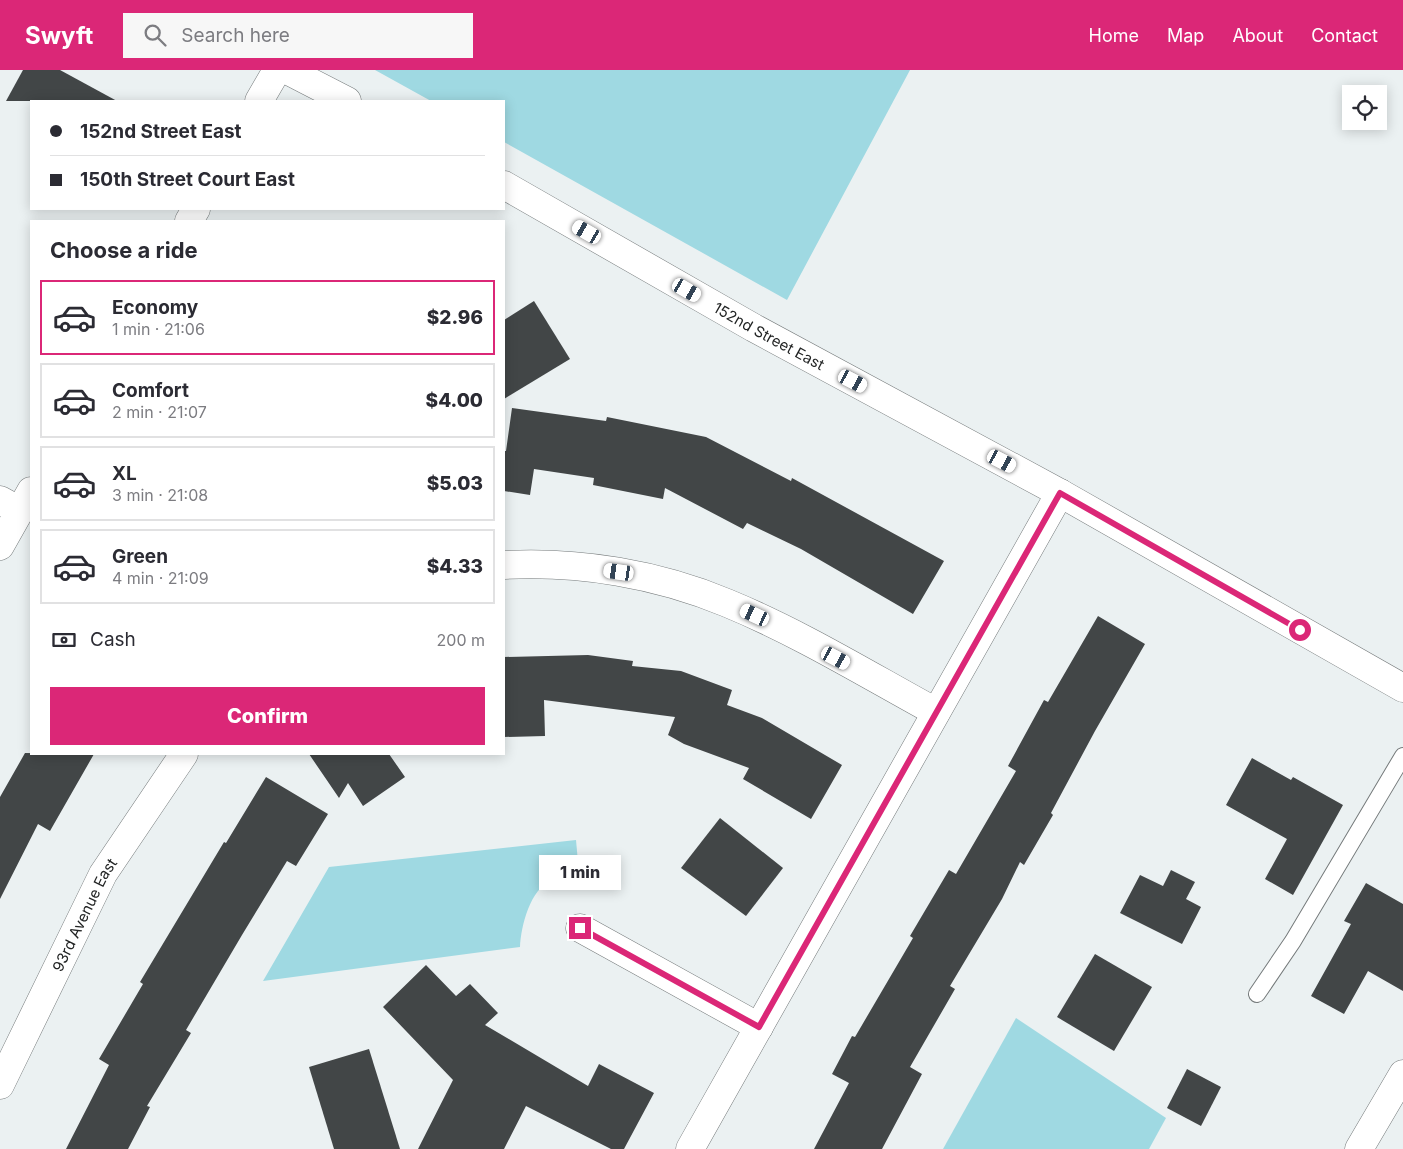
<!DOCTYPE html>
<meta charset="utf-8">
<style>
:root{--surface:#fff;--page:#f7f7f7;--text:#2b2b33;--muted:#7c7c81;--line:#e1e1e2;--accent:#db2777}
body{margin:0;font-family:Inter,sans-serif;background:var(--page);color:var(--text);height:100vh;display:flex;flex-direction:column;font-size:19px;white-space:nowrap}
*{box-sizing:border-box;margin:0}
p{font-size:16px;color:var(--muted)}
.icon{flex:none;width:28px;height:28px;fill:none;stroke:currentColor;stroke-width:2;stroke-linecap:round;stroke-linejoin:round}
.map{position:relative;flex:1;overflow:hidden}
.details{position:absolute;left:30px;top:150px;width:475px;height:535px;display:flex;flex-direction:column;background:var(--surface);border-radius:0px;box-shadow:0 2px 12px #0003}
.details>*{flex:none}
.top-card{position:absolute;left:30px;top:30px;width:475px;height:110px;border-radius:0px;box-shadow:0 2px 12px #0003;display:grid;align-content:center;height:110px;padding:0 20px;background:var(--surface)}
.buttons{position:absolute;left:1342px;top:15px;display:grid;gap:10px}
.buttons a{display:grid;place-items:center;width:45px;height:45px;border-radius:0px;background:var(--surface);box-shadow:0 2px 12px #0003;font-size:25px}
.end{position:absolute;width:22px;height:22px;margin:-11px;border:6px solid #db2777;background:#fff;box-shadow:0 0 0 2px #fff}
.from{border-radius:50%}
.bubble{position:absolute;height:35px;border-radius:0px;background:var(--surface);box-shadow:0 2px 12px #0003;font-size:16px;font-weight:800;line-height:35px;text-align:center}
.car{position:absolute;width:15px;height:30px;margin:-15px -8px;border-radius:6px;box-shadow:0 0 4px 1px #0007;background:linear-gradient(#fff 24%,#345 0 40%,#fff 0 76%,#345 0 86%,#fff 0)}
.top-card b{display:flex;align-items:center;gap:18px;height:48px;font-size:19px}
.top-card b+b{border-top:1px solid var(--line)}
.top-card i{width:12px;height:12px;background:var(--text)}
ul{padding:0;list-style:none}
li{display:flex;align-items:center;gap:15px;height:75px;margin:0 10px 8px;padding:0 10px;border:2px solid var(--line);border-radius:0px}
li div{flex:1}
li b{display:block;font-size:19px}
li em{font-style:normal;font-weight:800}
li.on{border-color:var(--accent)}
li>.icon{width:45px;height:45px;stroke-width:1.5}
h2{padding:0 20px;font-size:22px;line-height:60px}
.pay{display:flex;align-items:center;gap:12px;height:55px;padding:0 20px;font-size:19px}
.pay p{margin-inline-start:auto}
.button{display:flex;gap:10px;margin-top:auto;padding:10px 20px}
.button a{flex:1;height:58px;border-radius:0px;background:var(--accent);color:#fff;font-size:20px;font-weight:800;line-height:58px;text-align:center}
header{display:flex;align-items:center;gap:30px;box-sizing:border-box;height:70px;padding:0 25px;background:var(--accent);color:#fff}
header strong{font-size:24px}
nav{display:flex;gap:28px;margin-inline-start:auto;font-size:18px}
.search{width:350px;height:45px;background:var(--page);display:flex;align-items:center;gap:12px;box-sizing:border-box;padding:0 18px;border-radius:0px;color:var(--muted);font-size:19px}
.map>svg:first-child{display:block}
</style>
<header>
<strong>Swyft</strong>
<div class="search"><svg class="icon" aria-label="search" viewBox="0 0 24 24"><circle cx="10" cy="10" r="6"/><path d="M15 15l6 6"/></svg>Search here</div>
<nav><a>Home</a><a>Map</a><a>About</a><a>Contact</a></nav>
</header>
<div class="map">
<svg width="1403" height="1079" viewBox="0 0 1403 1079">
<rect width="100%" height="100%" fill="#ebf1f2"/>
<!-- green -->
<g fill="#9fd9e2">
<path d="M 375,0 L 910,0 L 787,230 L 504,72 L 504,31 L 431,31 Z"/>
<path d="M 576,770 L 579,803 C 570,805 560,806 552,810 C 530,819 521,856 520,877 L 263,911 L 329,797 Z"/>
<path d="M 1016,948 L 1166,1048 L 1149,1079 L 943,1079 Z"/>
</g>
<!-- building -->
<g fill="#424647">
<path d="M 23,0 L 60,0 L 117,31 L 6,31 Z"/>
<path d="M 534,231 L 570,289 L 504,329 L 504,250 Z"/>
<path d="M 512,338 L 606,351 L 607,347 L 706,367 L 791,411 L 792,408 L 944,491 L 913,544 L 801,479 L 747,453 L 743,459 L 665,418 L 663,429 L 593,415 L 594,408 L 534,399 L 530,425 L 504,421 L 504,381 L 506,381 Z"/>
<path d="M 1098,546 L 1145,574 L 1095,661 L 1051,743 L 1053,745 L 1024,795 L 1020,792 L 1002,829 L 950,916 L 955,919 L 910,997 L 922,1004 L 882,1079 L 814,1079 L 849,1013 L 832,1004 L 852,966 L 855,967 L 913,868 L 910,866 L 949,800 L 956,804 L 1016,701 L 1008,696 L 1044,630 L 1048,632 Z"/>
<path d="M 588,585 L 633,591 L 632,596 L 681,601 L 732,620 L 727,635 L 762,648 L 842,695 L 811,749 L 743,709 L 749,698 L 684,674 L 668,665 L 675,647 L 544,630 L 545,666 L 504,667 L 504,587 Z"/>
<path d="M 25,683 L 94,684 L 50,761 L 38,754 L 0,829 L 0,727 Z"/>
<path d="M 309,684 L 389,684 L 405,707 L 363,736 L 348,713 L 339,728 Z"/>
<path d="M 1252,688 L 1291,710 L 1293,707 L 1343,735 L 1293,825 L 1265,809 L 1287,769 L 1226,735 Z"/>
<path d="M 266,707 L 328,744 L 296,796 L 287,791 L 242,865 L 186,960 L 191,963 L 147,1036 L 150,1037 L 128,1079 L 66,1079 L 109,995 L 99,989 L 143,914 L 140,912 L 224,772 L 226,773 Z"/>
<path d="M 720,748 L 783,798 L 746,846 L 681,798 Z"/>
<path d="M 1171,800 L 1195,812 L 1186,829 L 1201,837 L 1182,874 L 1120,843 L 1140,805 L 1163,816 Z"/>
<path d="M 1366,813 L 1403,834 L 1403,921 L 1368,901 L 1344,944 L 1311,926 L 1351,854 L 1344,851 Z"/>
<path d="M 1095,884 L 1152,917 L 1114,981 L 1057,947 Z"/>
<path d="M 426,895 L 456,926 L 470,914 L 498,943 L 485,955 L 588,1016 L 599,994 L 654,1023 L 624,1079 L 611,1079 L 526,1036 L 504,1079 L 418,1079 L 453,1010 L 383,937 Z"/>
<path d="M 369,979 L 400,1079 L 334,1079 L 309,997 Z"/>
<path d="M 1187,999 L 1221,1017 L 1201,1056 L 1167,1038 Z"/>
</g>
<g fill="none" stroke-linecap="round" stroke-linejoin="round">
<defs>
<path id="service" d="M 1257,924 L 1293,871 L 1403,686"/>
<g id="minor">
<path d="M 0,430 L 20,441"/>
<path d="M 504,495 C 579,491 658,504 727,533 C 800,563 868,605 936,642"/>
<path d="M 580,858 L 759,957"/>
<path id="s1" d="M 0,1015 L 103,804 L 184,684"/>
<path d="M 690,1079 L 1060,423"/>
<path d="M 1359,1079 L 1403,1004"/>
</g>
<g id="tertiary">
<path d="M 287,0 L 347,31"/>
<path id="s2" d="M 504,115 L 754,258 L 1060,423 L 1403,618"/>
</g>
<g id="secondary">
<path d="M 259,31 L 277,0"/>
<path d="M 189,151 L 196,139"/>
<path d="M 0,476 L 31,421"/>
</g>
</defs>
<!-- service casing -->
<use href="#service" stroke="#757a7b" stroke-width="18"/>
<!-- minor casing -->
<use href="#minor" stroke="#757a7b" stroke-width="29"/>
<!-- tertiary casing -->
<use href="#tertiary" stroke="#757a7b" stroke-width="29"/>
<!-- secondary casing -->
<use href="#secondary" stroke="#757a7b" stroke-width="29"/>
<!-- service -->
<use href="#service" stroke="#fff" stroke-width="16"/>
<!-- minor -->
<use href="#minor" stroke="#fff" stroke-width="28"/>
<!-- tertiary -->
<use href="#tertiary" stroke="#fff" stroke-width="28"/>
<!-- secondary -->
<use href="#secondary" stroke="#fff" stroke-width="28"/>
</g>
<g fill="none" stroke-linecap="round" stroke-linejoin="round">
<!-- route -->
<path stroke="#db2777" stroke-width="6" d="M 580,858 L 759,957 L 1060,423 L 1300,560"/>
</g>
<g text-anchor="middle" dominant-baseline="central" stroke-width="5" stroke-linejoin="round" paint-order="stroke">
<!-- street labels -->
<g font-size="15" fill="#222424" stroke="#fff">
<text stroke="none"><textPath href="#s2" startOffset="305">152nd Street East</textPath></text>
<text stroke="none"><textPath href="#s1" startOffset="190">93rd Avenue East</textPath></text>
</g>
</g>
</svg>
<div class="buttons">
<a><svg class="icon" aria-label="locate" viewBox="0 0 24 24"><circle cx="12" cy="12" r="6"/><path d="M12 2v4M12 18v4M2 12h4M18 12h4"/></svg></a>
</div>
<i class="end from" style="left:1300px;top:560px"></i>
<i class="end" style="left:580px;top:858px"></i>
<div class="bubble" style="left:539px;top:785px;width:82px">1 min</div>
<i class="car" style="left:587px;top:162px;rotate:300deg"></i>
<i class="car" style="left:687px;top:220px;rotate:120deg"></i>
<i class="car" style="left:853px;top:311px;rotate:118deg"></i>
<i class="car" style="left:1002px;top:391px;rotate:118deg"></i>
<i class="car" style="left:619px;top:502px;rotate:278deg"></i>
<i class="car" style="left:755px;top:545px;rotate:295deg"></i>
<i class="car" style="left:836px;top:588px;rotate:118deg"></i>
<div class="top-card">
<b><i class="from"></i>152nd Street East</b>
<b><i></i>150th Street Court East</b>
</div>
<section class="details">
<h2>Choose a ride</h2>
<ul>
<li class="on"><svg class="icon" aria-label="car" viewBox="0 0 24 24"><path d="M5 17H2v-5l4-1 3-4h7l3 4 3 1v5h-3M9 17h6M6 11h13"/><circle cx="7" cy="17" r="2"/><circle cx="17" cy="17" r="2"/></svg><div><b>Economy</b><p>1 min · 21:06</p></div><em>$2.96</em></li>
<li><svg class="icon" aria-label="car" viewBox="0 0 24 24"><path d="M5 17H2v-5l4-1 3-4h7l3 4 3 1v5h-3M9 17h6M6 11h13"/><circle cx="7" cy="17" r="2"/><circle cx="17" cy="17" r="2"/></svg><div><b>Comfort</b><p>2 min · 21:07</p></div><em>$4.00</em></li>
<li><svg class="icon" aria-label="car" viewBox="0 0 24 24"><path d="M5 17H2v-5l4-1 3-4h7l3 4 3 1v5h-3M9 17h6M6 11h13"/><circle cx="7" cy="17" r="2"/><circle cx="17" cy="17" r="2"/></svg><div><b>XL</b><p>3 min · 21:08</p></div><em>$5.03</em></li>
<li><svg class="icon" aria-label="car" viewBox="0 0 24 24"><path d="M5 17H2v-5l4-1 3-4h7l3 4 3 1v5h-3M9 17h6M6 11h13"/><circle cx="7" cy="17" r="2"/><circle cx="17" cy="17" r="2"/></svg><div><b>Green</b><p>4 min · 21:09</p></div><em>$4.33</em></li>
</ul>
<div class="pay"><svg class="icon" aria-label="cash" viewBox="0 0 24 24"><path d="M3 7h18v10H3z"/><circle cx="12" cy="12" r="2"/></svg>Cash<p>200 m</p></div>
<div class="button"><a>Confirm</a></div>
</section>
</div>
